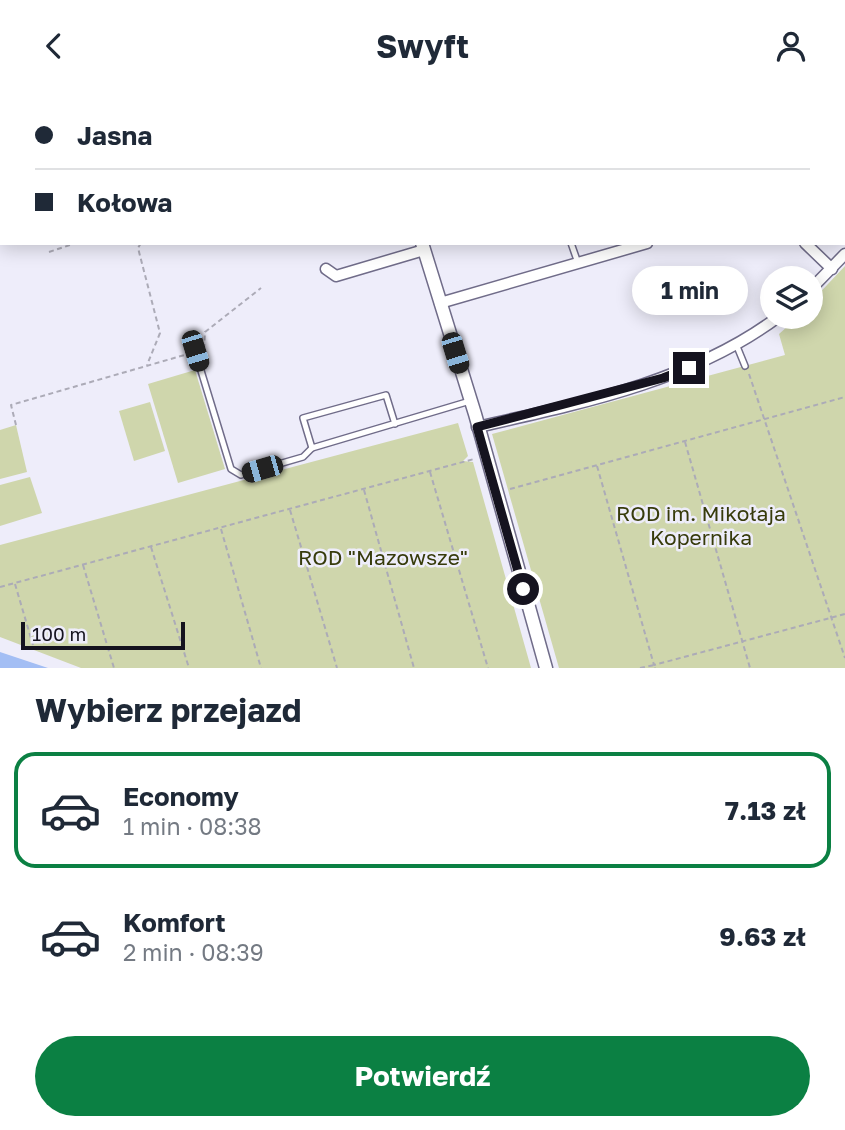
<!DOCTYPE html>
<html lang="pl">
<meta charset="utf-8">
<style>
:root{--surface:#fff;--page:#f2f2f3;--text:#1f2937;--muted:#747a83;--line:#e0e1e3;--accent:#0b8043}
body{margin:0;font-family:"Golos Text",sans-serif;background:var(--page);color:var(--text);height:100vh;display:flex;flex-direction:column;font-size:26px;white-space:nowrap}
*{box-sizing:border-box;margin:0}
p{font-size:23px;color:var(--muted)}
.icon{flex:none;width:38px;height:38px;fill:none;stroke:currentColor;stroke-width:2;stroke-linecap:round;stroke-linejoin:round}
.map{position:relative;height:577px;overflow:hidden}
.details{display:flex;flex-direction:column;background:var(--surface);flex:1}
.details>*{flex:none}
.banner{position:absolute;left:0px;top:0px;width:845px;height:154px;box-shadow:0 4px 18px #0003;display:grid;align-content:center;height:154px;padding:0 35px;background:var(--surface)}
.controls{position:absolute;left:760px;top:175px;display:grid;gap:14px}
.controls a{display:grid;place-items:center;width:63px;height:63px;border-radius:50%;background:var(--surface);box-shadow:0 4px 18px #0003;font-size:35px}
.scale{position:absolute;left:21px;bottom:18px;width:164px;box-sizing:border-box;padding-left:7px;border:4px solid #15131f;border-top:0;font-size:19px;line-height:24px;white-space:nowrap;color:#15131f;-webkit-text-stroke:5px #eeedfa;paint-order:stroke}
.end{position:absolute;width:32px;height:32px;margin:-16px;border:9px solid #15131f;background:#fff;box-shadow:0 0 0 4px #fff}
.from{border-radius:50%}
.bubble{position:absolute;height:49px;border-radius:24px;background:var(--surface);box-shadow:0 4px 18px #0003;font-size:23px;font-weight:700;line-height:49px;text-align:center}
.car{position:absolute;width:21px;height:42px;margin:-21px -10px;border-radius:9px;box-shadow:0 0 5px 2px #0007;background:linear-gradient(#222 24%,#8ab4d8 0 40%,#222 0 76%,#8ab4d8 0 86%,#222 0)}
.banner b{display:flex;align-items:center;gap:24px;height:66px;font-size:26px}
.banner b+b{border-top:2px solid var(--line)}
.banner i{width:18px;height:18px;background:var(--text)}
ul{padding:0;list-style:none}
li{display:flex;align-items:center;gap:21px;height:116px;margin:0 14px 10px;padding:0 21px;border:4px solid transparent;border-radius:21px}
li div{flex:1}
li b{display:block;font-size:26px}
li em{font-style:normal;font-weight:700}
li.on{border-color:var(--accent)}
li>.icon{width:63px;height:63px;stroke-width:1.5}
h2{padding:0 35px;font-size:32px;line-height:84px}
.cta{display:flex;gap:14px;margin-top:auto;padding:14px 35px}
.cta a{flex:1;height:80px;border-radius:42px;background:var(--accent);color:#fff;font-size:28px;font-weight:700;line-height:80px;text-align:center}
header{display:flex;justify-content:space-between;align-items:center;height:91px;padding:0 35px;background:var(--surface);font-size:32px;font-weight:700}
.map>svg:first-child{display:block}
</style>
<header><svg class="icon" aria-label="back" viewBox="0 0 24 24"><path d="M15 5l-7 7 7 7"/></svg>Swyft<svg class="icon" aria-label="person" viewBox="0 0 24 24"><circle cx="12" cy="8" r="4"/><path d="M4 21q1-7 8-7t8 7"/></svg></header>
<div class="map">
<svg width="845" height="577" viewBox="0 0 845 577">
<rect width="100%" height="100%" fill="#eeedfa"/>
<!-- green -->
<g fill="#cfd6ac">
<path d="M 845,175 L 845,577 L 559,577 L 492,343 L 785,264 L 779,243 L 798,226 L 810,226 L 810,212 Z"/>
<path d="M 195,279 L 225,378 L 178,392 L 148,293 Z"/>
<path d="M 150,311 L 165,360 L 134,370 L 119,320 Z"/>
<path d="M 458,332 L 468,365 L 463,370 L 473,371 L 531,577 L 81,577 L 0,546 L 0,454 Z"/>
<path d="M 16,334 L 27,381 L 0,388 L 0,339 Z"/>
<path d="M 30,386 L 42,422 L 0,435 L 0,394 Z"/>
</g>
<!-- water -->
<path fill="#a3bef4" d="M 0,561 L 48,577 L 0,577 Z"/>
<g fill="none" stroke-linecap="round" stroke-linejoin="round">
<defs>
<g id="service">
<path d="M 571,152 L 578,172"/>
<path d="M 736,253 L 745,275"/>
<path d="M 195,260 L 231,378 L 241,384 L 303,366 L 312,357"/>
<path d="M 395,333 L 386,304 L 303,327 L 312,357 L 470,310"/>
</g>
<g id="minor">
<path d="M 519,0 L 519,2"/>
<path d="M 644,2 L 646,0"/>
<path d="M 794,2 L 794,0"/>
<path d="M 805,152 L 832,178"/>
<path d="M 326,178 L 336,185 L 424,159"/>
<path d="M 810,199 L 845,163"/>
<path d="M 440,212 L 647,152"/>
<path d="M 477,336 C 579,313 693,290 778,226"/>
</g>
<g id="tertiary">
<path d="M 376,0 L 376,2"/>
<path d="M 422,152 L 475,323 L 546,577"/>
</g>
</defs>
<!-- service casing -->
<use href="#service" stroke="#706c89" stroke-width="8"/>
<!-- minor casing -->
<use href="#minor" stroke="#706c89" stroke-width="13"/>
<!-- tertiary casing -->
<use href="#tertiary" stroke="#706c89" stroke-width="15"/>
<!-- path -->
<g stroke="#acabb7" stroke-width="2" stroke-dasharray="5 3.5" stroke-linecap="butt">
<path d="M 141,152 L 138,157 L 160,242 L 147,274"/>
<path d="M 49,161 L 76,152"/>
<path d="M 204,258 L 205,241 L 261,197"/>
<path d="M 749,283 L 845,567"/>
<path d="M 16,334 L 11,314 L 188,263"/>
<path d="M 685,351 L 750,577"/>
<path d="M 597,375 L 654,574 L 845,523"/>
<path d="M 430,381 L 488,577"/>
<path d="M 510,398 L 845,306"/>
<path d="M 364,399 L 414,577"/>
<path d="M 290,419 L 337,577"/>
<path d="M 221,438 L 261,577"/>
<path d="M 151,456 L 189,577"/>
<path d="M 83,474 L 114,577"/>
<path d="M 15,493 L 33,554"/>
<path d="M 0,496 L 474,368"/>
<path d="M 640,577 L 654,574 L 655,577"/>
</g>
<!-- service -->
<use href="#service" stroke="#fff" stroke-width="5"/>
<!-- minor -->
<use href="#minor" stroke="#fff" stroke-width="10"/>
<!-- tertiary -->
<use href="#tertiary" stroke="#fff" stroke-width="12"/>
</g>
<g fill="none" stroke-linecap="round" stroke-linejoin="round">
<!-- route -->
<path stroke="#15131f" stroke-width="9" d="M 523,498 L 477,336 L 663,287 L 689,277"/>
</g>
<g text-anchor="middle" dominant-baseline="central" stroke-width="5" stroke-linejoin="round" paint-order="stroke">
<!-- park labels -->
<g font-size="21" fill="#373b0b" stroke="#eeedfa">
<text x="701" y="422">ROD im. Mikołaja<tspan x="701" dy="24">Kopernika</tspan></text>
<text x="383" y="466">ROD "Mazowsze"</text>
</g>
</g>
</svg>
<div class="controls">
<a><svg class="icon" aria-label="layers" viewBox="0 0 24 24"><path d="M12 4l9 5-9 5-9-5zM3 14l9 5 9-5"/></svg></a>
</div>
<div class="scale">100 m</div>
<i class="end from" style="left:523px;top:498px"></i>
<i class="end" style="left:689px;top:277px"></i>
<div class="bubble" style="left:632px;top:175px;width:116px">1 min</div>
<i class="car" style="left:195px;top:260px;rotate:163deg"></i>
<i class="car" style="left:455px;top:262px;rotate:163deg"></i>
<i class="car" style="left:262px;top:378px;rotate:254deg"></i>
<div class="banner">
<b><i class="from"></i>Jasna</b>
<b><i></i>Kołowa</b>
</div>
</div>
<section class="details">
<h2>Wybierz przejazd</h2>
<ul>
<li class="on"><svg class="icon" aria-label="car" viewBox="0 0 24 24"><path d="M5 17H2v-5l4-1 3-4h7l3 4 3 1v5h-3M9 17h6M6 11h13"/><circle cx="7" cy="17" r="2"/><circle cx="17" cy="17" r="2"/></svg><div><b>Economy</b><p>1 min · 08:38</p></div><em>7.13 zł</em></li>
<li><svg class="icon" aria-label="car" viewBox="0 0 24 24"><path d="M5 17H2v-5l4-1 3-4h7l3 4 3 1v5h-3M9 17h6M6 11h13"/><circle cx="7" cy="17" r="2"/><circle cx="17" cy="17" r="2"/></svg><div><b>Komfort</b><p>2 min · 08:39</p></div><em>9.63 zł</em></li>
</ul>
<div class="cta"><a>Potwierdź</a></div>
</section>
